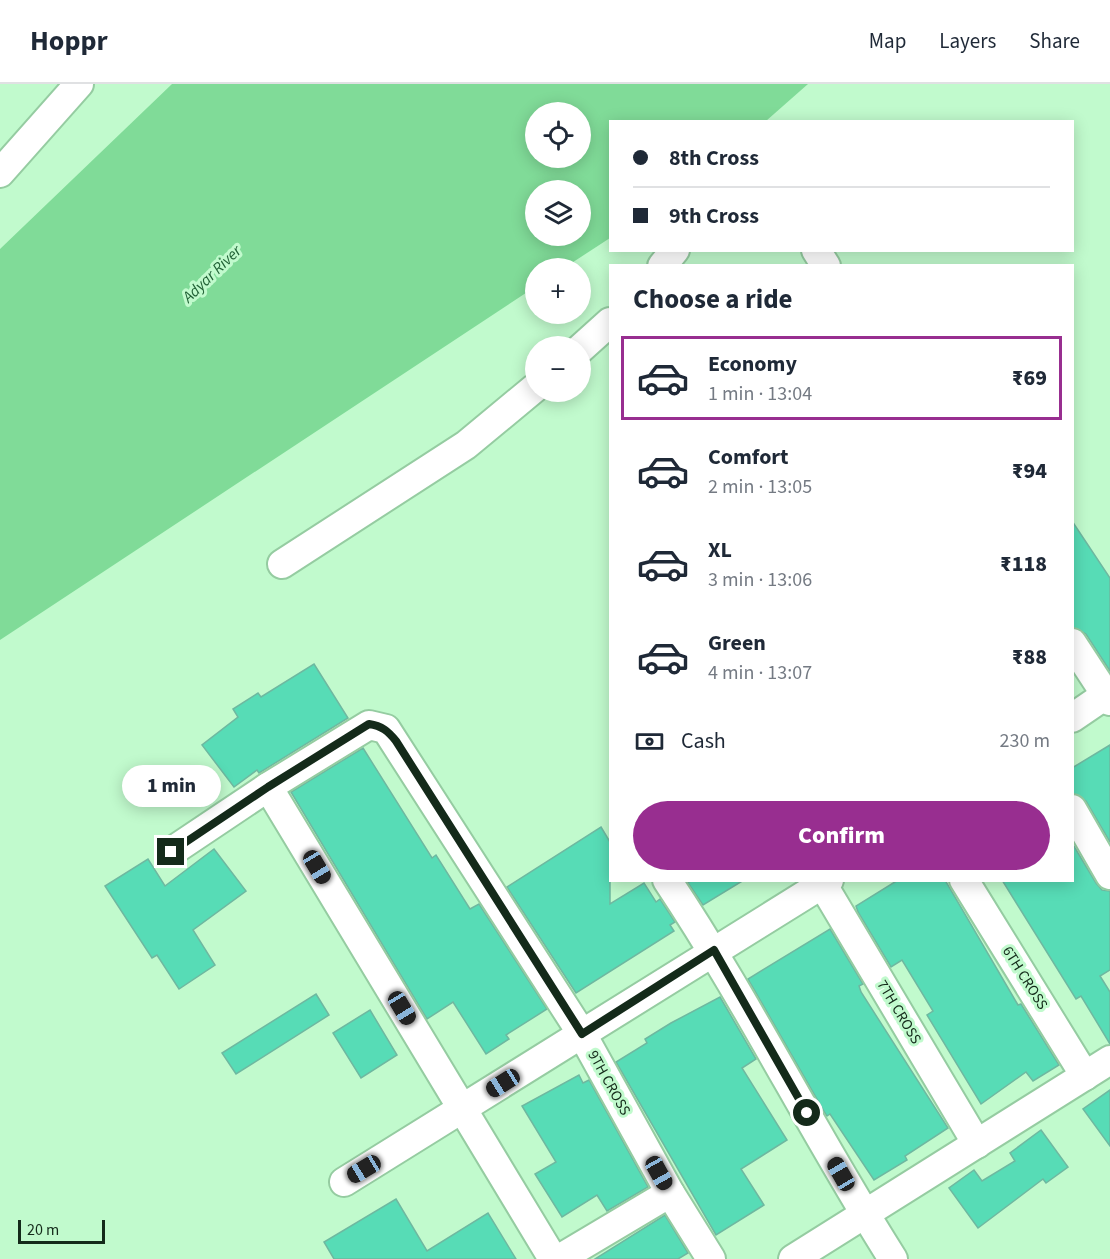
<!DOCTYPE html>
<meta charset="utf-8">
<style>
:root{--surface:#fff;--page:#f2f2f3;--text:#1f2937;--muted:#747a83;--line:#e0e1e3;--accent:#982e90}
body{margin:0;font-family:"Source Sans 3",sans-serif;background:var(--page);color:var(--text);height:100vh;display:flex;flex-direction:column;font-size:22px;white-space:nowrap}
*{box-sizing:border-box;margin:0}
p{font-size:20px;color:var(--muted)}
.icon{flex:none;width:33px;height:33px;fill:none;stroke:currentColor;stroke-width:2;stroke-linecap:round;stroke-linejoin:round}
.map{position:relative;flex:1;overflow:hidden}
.panel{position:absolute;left:609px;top:180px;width:465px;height:618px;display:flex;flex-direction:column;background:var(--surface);border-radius:0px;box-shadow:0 3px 15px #0003}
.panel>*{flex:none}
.guide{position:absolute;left:609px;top:36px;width:465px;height:132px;border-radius:0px;box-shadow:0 3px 15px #0003;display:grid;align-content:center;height:132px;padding:0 24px;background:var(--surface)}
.tools{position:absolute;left:525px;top:18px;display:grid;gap:12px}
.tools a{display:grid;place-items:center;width:66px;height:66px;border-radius:50%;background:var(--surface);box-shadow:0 3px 15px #0003;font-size:30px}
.scale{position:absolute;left:18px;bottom:15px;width:87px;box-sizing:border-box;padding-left:6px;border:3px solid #142a1a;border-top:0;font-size:16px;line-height:21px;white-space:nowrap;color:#142a1a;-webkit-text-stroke:4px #c1facd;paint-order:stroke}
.end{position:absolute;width:27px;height:27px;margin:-14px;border:8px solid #142a1a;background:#fff;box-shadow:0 0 0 3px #fff}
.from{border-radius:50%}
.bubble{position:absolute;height:42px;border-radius:21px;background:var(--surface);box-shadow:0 3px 15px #0003;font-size:20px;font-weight:800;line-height:42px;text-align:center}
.car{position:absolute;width:18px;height:36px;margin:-18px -9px;border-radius:8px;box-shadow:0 0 4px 2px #0007;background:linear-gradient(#222 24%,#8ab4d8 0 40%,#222 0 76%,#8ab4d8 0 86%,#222 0)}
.guide b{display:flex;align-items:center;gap:21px;height:57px;font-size:22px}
.guide b+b{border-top:2px solid var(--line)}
.guide i{width:15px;height:15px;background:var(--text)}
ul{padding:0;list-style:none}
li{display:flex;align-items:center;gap:18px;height:84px;margin:0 12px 9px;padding:0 12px;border:3px solid transparent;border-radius:0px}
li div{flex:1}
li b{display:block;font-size:22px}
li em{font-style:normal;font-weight:800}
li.on{border-color:var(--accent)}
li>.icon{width:54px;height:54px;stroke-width:1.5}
h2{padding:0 24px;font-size:27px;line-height:72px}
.pay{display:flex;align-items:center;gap:15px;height:66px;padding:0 24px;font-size:22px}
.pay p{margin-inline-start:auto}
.action{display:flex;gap:12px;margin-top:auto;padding:12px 24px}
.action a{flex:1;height:69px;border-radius:36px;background:var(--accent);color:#fff;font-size:24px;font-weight:800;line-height:69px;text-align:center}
header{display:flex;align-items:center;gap:36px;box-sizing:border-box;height:84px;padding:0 30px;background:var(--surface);border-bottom:2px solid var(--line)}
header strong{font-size:28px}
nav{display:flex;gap:33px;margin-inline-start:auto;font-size:21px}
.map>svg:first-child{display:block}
</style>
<header>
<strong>Hoppr</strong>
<nav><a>Map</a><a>Layers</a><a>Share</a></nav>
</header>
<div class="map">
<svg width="1110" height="1175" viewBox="0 0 1110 1175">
<rect width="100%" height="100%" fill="#c1facd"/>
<!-- water -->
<path fill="#80db98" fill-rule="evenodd" d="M 172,0 L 808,0 L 766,37 L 610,38 L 610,154 L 564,184 L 536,184 L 535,203 L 0,556 L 0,165 ZM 536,28 L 580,28 L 580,74 L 536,74 ZM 536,106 L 580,106 L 580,152 L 536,152 Z"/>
<!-- building -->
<g fill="#57dcb6" stroke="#6eb8a0" stroke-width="1.5">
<path d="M 1072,437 L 1110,494 L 1110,587 L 1086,550 L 1072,543 Z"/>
<path d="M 314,580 L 348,634 L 259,689 L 257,686 L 234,703 L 202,661 L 238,633 L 233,625 L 258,609 L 261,613 Z"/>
<path d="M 1110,661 L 1110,758 L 1086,717 L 1072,709 L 1072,684 Z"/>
<path d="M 363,664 L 432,774 L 436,771 L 470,825 L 479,820 L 547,925 L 506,951 L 509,955 L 486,970 L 453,918 L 427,935 L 291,708 Z"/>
<path d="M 601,743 L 610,758 L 610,820 L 644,799 L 656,818 L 660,815 L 675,838 L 670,841 L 674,847 L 576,909 L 507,803 Z"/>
<path d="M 1072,759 L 1096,799 L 1102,806 L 1110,807 L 1110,886 L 1100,892 L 1110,908 L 1110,960 L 1081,912 L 1076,915 L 1002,796 L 1072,796 Z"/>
<path d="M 214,765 L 246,807 L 193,846 L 215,881 L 179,905 L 157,871 L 152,874 L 105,802 L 148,775 L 165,802 Z"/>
<path d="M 692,796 L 744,796 L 703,821 L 688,799 Z"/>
<path d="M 898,796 L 945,796 L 1018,921 L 1021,920 L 1059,981 L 1033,997 L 1026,988 L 981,1020 L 927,931 L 933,927 L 902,876 L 891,883 L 858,828 L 856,822 Z"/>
<path d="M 830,845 L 863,900 L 859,902 L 861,908 L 948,1044 L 905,1072 L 907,1076 L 874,1096 L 830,1030 L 827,1032 L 825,1029 L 748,895 Z"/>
<path d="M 316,910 L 329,931 L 236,990 L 222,969 Z"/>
<path d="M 720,913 L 756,975 L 742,984 L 787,1056 L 741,1085 L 764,1121 L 716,1151 L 616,978 L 647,959 L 645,955 L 671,939 Z"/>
<path d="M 370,926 L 397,971 L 361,994 L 333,949 Z"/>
<path d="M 579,991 L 583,999 L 589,996 L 648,1103 L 607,1127 L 597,1111 L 562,1133 L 535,1090 L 556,1078 L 522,1022 Z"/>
<path d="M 1110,1006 L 1110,1062 L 1083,1025 Z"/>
<path d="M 1041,1046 L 1068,1083 L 1046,1099 L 1043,1095 L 978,1144 L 949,1104 L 974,1086 L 982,1097 L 1015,1077 L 1010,1069 Z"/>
<path d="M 396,1115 L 427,1167 L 488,1129 L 516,1175 L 334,1175 L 324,1158 Z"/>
<path d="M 665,1131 L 688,1169 L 678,1175 L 595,1175 Z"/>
</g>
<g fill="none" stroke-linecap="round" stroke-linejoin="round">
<defs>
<g id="minor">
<path d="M 0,89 L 79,0"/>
<path d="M 816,166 L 826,182"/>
<path d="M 662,182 L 675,166"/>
<path d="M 580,265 L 610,238"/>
<path d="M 282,480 L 466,361 L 536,303"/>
<path d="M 1072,559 L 1110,617"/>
<path d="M 1072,634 L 1110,608"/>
<path d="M 268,703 L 553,1175"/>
<path d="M 1072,725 L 1110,791"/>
<path d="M 171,768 L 268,703 L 369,641 L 386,645 L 582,950 L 670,1109 L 711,1175"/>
<path d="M 667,796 C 749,919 814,1051 893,1175"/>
<path d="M 820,796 L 977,1060"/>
<path d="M 964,796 L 1085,992"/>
<path d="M 344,1098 L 829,796"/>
<path d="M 559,1175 L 670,1109"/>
<path d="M 793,1175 L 1110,976"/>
</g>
</defs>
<!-- minor casing -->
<use href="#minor" stroke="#95cca1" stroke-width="32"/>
<!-- minor -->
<use href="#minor" stroke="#fff" stroke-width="28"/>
</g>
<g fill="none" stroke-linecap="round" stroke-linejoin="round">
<!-- route -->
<path stroke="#142a1a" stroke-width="8" d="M 171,768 L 268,703 L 369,640 C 382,642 388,647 396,657 L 582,950 L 714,866 L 807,1029"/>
</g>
<g text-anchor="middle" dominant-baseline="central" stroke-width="6" stroke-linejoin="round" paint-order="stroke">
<!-- street labels -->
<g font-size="15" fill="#142a1a" stroke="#c1facd">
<text transform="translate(1025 894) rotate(58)">6TH CROSS</text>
<text transform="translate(899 928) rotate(59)">7TH CROSS</text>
<text transform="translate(609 999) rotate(61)">9TH CROSS</text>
</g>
<!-- water labels -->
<g font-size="16" font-style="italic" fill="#216136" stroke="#c1facd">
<text transform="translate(212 190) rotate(-44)">Adyar River</text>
</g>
</g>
</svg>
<div class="tools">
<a><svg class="icon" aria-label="locate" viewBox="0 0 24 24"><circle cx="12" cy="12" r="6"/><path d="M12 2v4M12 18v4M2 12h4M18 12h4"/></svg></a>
<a><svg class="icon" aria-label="layers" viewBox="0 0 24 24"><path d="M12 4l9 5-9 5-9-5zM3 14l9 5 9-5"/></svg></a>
<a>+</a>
<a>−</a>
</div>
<div class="scale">20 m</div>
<i class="end from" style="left:807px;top:1029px"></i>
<i class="end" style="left:171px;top:768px"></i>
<div class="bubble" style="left:122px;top:681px;width:99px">1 min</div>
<i class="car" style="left:317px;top:783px;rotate:149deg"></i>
<i class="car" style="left:402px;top:924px;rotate:149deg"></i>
<i class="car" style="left:503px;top:999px;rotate:238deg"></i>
<i class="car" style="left:364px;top:1085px;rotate:239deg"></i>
<i class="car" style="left:659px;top:1089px;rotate:151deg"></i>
<i class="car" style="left:841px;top:1090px;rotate:330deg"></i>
<div class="guide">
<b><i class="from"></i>8th Cross</b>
<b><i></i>9th Cross</b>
</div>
<section class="panel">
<h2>Choose a ride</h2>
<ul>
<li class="on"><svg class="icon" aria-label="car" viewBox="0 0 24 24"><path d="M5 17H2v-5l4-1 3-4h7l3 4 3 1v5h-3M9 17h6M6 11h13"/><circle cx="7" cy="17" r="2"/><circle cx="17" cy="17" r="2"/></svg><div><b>Economy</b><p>1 min · 13:04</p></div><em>₹69</em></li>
<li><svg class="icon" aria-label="car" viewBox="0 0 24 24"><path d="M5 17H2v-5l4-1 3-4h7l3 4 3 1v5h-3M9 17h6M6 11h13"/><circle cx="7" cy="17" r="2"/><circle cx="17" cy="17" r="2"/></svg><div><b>Comfort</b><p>2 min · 13:05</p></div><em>₹94</em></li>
<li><svg class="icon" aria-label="car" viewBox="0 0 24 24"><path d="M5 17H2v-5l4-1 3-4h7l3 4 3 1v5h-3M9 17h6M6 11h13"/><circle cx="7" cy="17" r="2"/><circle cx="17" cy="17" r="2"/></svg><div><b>XL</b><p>3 min · 13:06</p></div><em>₹118</em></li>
<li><svg class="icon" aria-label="car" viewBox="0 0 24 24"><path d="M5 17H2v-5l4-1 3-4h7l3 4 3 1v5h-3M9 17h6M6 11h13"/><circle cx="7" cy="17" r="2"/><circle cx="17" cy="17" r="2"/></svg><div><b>Green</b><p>4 min · 13:07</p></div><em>₹88</em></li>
</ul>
<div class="pay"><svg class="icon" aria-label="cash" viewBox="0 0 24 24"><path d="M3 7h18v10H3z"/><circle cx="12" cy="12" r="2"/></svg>Cash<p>230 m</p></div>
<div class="action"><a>Confirm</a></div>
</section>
</div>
